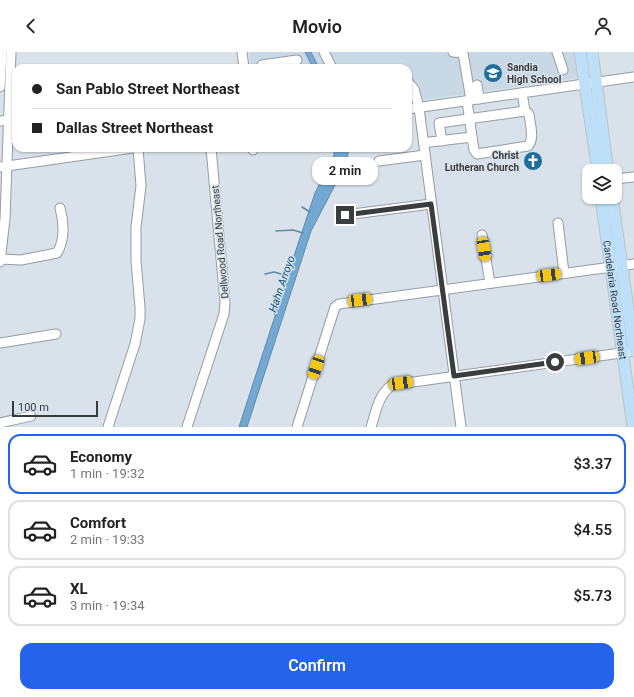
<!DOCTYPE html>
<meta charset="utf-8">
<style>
:root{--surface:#fff;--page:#f6f6f6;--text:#222;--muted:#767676;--line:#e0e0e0;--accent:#2563eb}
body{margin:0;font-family:Roboto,sans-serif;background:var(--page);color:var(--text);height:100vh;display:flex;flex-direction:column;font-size:15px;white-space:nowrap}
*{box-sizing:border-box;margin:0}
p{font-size:13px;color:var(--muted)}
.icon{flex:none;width:22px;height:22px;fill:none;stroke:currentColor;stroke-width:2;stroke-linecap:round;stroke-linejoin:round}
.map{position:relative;height:375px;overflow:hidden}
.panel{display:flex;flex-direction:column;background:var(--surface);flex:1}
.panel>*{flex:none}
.hud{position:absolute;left:12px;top:12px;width:400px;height:88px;border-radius:12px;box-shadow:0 1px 3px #0004;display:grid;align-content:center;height:88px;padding:0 20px;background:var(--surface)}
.controls{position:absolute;left:582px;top:112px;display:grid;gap:8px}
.controls a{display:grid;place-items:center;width:40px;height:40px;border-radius:8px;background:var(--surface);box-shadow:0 1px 3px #0004;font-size:20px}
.scale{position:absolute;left:12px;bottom:10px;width:86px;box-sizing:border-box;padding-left:4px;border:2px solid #393d40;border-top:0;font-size:11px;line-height:14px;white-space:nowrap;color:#393d40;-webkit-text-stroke:3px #d9e2ea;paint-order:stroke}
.end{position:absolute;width:18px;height:18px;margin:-9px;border:5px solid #393d40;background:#fff;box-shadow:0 0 0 2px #fff}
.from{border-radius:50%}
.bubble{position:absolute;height:28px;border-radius:12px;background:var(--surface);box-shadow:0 1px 3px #0004;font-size:13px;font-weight:600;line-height:28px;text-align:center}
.car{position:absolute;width:12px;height:24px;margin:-12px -6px;border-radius:5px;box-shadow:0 0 3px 1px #0007;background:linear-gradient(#f5c518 24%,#345 0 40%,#f5c518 0 76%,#345 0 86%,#f5c518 0)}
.hud b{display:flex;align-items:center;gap:14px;height:38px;font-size:15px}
.hud b+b{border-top:1px solid var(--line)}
.hud i{width:10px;height:10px;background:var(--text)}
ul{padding:7px 0 0;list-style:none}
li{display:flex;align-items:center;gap:12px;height:60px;margin:0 8px 6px;padding:0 12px;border:2px solid var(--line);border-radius:12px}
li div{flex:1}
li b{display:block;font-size:15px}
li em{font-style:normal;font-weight:600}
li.current{border-color:var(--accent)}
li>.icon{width:36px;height:36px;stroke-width:1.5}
.action{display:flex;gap:8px;margin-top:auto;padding:8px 20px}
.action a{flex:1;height:46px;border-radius:12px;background:var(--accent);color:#fff;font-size:16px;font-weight:600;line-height:46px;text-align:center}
header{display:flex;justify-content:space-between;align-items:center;height:52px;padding:0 20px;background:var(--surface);font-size:18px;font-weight:600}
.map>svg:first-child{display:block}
</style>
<header><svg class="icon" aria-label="back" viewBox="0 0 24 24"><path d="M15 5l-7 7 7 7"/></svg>Movio<svg class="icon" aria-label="person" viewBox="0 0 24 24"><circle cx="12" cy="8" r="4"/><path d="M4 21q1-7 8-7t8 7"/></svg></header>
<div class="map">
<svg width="634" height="375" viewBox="0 0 634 375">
<rect width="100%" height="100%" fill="#d9e2ea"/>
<!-- built -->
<path fill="#c8d8e5" d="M 249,0 L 574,0 L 578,26 L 408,50 L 408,16 L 251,16 Z"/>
<!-- water -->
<g fill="#72a9d2" stroke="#6189a6">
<path d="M 305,0 L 311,0 L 319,16 L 313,16 Z"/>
<path d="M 334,96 L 349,96 L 346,112 L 311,179 L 247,375 L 239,375 L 275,264 L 273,249 L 275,249 L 278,252 L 315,141 L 334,103 Z"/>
</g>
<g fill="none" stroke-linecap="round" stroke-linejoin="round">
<!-- stream -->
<g stroke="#6189a6" stroke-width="1.5">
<path d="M 302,155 L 310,160"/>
<path d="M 276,179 L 293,178 L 303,181"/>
<path d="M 265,222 L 274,220 L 288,224"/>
</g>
<defs>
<g id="minor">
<path d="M 242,0 L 244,16"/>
<path d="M 324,0 L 332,16"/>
<path d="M 453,0 L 463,1 L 471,48"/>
<path d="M 557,0 L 563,18"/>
<path d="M 262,13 L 297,8"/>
<path d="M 408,30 L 414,37 L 419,56 L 461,375"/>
<path d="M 477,33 L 479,47"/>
<path d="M 0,35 L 2,0"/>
<path d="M 522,41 L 525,59"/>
<path d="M 467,49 L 472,85"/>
<path d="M 408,57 L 634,25"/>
<path d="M 0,69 L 16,67"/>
<path d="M 424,91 L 430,90 L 472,85 L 474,98 L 477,102 L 528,94 C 535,87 530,72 529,62 L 525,59 L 439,71 L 442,89"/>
<path d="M 253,96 L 253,98"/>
<path d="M 379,109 L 425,103"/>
<path d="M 0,115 L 133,96"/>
<path d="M 615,127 L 634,125"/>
<path d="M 345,163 L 431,152"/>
<path d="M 558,171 L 564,221"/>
<path d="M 482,183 L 490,231"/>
<path d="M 0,207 L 21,208 L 57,201 C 65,188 64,170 60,156"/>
<path d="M 0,210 L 5,167 L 11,0"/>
<path d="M 0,291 L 56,282"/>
<path d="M 0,371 L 31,364"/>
<path d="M 108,375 L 135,292 L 140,267 L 140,255 L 136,209 L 136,175 L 141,134 L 138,96"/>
<path d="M 187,375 L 224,262 L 225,250 L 211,96"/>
<path d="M 297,375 L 335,255 L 339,252 L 634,212"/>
<path d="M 371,375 C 376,360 378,343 392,333 L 628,300"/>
</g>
<g id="major">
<path d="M 580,0 L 598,119"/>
<path d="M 592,0 L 608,119"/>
<path id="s1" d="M 601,145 L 633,375"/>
<path d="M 612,145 L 634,299"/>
</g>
</defs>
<!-- minor casing -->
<use href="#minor" stroke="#949da5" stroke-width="11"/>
<!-- major casing -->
<use href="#major" stroke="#c0c1c2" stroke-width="13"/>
<!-- minor -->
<use href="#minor" stroke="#fff" stroke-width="9"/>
<!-- major -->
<use href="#major" stroke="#bedff8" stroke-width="11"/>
</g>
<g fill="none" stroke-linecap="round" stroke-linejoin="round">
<!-- route -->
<path stroke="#393d40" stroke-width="5" d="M 345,163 L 431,152 L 454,324 L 555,310"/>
</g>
<!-- icons -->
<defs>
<symbol id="school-disc" viewBox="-11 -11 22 22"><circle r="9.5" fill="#1e6d9f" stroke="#d9e2ea"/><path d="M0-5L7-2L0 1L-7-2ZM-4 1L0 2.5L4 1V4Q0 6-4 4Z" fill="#fff"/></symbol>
<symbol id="church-disc" viewBox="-11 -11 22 22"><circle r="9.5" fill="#1e6d9f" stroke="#d9e2ea"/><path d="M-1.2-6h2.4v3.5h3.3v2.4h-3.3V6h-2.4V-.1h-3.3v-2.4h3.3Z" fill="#fff"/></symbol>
</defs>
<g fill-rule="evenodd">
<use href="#school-disc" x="482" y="10" width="22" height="22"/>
<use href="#church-disc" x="522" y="98" width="22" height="22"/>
</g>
<g text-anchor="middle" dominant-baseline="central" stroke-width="3" stroke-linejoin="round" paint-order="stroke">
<!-- poi labels -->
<g font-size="10" font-weight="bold" fill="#393d40" stroke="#d9e2ea" text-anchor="start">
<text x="507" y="15">Sandia<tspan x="507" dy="12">High School</tspan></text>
<text x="519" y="103" text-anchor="end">Christ<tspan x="519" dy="12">Lutheran Church</tspan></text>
</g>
<!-- street labels -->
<g font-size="10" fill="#393d40" stroke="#d9e2ea">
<text transform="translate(220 190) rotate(-95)">Dellwood Road Northeast</text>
<text stroke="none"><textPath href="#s1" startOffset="104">Candelaria Road Northeast</textPath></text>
</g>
<!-- water labels -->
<g font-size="11" font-style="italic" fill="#0f5078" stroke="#d9e2ea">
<text transform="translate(282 232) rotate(-71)">Hahn Arroyo</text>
</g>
</g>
</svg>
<div class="controls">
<a><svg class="icon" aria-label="layers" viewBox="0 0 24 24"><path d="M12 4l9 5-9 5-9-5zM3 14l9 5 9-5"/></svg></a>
</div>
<div class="scale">100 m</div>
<i class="end from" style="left:555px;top:310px"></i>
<i class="end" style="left:345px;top:163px"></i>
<div class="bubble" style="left:312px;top:105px;width:66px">2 min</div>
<i class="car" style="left:484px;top:197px;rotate:171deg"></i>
<i class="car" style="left:549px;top:223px;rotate:83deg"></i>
<i class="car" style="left:360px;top:248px;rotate:83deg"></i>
<i class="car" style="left:587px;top:306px;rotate:262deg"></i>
<i class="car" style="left:316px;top:315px;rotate:198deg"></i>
<i class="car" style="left:401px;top:331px;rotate:82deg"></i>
<div class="hud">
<b><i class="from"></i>San Pablo Street Northeast</b>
<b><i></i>Dallas Street Northeast</b>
</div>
</div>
<section class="panel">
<ul>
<li class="current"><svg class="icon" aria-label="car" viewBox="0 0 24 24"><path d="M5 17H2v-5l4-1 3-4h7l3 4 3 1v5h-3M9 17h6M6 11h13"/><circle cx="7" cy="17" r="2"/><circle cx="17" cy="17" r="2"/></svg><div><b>Economy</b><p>1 min · 19:32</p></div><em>$3.37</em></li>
<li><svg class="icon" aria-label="car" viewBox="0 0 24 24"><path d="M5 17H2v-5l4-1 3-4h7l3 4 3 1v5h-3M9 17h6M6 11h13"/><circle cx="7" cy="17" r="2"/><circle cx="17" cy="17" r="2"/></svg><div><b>Comfort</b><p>2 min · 19:33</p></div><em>$4.55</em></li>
<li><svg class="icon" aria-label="car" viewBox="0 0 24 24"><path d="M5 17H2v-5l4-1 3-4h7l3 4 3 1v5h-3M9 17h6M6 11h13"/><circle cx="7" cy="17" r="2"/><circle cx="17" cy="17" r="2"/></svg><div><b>XL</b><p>3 min · 19:34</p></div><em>$5.73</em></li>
</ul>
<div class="action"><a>Confirm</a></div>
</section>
